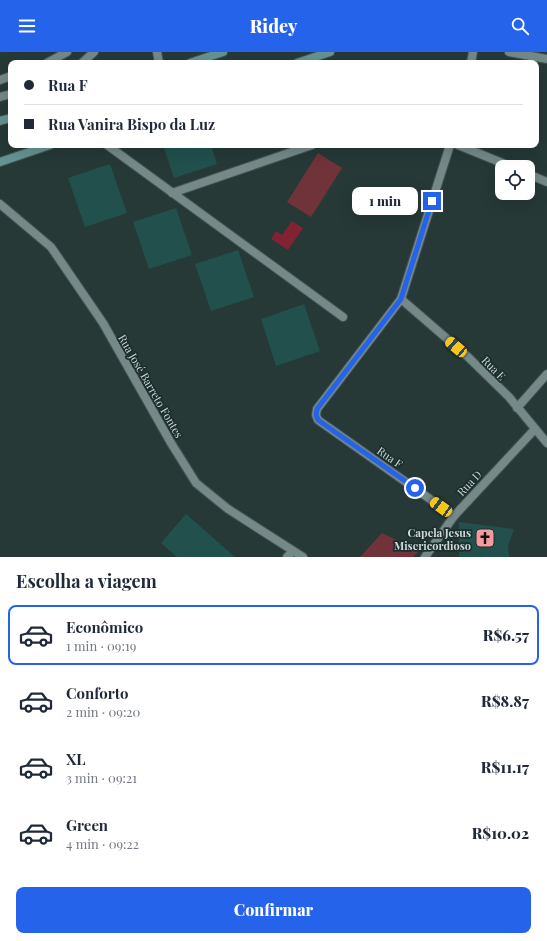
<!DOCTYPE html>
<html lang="pt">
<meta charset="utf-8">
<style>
:root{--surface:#fff;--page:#f2f2f3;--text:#1f2937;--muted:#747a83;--line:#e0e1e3;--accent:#2563eb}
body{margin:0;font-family:"Playfair Display",serif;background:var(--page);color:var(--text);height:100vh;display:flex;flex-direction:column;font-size:15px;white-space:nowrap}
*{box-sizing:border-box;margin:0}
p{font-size:13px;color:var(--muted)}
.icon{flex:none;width:22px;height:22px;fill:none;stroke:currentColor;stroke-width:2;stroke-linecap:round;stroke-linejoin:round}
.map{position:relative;height:505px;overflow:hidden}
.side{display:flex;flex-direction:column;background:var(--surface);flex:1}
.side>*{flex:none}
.guide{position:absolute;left:8px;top:8px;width:531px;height:88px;border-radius:8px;box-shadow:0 4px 16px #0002;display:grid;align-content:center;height:88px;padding:0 16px;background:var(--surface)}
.tools{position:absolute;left:495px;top:108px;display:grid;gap:8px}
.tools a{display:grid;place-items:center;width:40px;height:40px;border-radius:8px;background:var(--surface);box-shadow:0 4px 16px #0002;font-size:20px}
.end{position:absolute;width:18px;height:18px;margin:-9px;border:5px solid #2563eb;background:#fff;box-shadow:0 0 0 2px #fff}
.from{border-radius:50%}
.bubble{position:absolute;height:28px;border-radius:8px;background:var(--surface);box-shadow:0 4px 16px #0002;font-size:13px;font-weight:800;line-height:28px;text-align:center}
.car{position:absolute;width:12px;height:24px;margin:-12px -6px;border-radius:5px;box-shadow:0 0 3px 1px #0007;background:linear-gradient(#f5c518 24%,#345 0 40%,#f5c518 0 76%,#345 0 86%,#f5c518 0)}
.guide b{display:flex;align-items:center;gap:14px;height:38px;font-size:15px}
.guide b+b{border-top:1px solid var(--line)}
.guide i{width:10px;height:10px;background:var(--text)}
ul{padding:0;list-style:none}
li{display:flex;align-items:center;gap:12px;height:60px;margin:0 8px 6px;padding:0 8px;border:2px solid transparent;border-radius:8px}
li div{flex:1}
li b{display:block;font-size:15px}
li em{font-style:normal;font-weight:800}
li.on{border-color:var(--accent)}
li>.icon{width:36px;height:36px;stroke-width:1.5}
h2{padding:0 16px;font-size:18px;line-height:48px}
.action{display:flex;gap:8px;margin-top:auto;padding:8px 16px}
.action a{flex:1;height:46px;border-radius:8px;background:var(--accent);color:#fff;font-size:16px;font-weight:800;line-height:46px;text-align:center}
header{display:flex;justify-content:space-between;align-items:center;height:52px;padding:0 16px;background:var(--accent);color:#fff;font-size:18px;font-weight:800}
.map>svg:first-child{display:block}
</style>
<header><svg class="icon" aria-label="menu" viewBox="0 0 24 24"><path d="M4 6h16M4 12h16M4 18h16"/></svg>Ridey<svg class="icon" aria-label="search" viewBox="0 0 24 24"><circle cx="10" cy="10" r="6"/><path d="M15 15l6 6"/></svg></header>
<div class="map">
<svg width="547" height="505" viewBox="0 0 547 505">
<rect width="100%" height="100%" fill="#263937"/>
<!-- green -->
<g fill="#703339">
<path d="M 318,101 L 342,116 L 311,165 L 287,150 Z"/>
<path d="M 382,481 L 419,499 L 413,505 L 360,505 Z"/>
</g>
<!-- water -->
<path fill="#812332" d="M 292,169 L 303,176 L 288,198 L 271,187 L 276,179 L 282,183 Z"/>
<!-- building -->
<g fill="#21504d">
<path d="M 163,93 L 211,93 L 217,112 L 174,126 Z"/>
<path d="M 110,112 L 127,161 L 85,175 L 68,126 Z"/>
<path d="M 176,156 L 192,203 L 149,217 L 133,170 Z"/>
<path d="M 238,198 L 254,245 L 211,259 L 195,212 Z"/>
<path d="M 304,252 L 320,299 L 276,314 L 261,267 Z"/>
<path d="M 186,462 L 235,505 L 177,505 L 161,491 Z"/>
<path d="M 459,470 L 514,477 L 508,494 L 509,505 L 459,505 Z"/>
</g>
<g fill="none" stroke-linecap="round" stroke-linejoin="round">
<defs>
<g id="lane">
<path d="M 47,11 L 67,0"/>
<path d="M 0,28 L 11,24"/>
<path d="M 107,93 L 343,265"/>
<path d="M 172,141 L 312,93"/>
<path d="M 517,356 L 547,322"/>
</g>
<g id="street">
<path d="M 157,0 L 159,11"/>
<path d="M 509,0 L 547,7"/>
<path d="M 82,11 L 94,0"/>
<path d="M 471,11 L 473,0"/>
<path d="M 0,45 L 11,42"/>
<path d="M 450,93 L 401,247 L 317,357 L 316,363 L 318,368 L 454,464"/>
<path d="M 458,93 L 512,115"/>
<path d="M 528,122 L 547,130"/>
<path d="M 0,152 L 51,195 L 103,271 L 171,391 L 196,431 L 228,457 L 303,505"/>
<path d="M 401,247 L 467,304 L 509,345 L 547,391"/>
<path d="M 287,505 L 293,499"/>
<path d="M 425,505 L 454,464 L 535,377"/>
</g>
<g id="secondary">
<path d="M 190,11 L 223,0"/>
<path d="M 297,11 L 330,0"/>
<path d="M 0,69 L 11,66"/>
<path d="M 0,110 L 50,93"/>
</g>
</defs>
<!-- lane casing -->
<use href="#lane" stroke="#435453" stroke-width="10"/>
<!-- street casing -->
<use href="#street" stroke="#435453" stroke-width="10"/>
<!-- secondary casing -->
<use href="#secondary" stroke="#435453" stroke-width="10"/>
<!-- lane -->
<use href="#lane" stroke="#748988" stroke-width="8"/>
<!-- street -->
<use href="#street" stroke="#748988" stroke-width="8"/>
<!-- secondary -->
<use href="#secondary" stroke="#659391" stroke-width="8"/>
</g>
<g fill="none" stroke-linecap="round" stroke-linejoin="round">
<!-- route -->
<path stroke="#2563eb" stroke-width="5" d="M 415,436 L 318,368 L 316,363 L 317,357 L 401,247 L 432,149"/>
</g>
<!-- icons -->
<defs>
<symbol id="church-square" viewBox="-11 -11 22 22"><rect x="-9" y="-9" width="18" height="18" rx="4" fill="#f49aa0" stroke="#1c2e2d"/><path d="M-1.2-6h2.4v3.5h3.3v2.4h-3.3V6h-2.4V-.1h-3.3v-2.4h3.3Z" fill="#111"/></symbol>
</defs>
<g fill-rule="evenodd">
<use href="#church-square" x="474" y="475" width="22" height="22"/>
</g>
<g text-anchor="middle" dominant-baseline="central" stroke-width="3.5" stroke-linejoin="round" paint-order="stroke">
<!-- street labels -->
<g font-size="11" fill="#ced9d8" stroke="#1c2e2d">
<text transform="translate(494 316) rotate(45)">Rua E</text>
<text transform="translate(151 334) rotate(60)">Rua José Barreto Fontes</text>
<text transform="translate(390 405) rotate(35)">Rua F</text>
<text transform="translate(469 431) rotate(-47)">Rua D</text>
</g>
<!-- poi labels -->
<g font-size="11" font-weight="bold" fill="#ced9d8" stroke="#1c2e2d" text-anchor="end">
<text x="471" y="480">Capela Jesus<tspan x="471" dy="13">Misericordioso</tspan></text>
</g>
</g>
</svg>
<div class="tools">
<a><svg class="icon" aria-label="locate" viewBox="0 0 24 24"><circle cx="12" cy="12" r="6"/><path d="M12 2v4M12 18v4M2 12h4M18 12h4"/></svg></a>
</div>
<i class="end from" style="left:415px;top:436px"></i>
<i class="end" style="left:432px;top:149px"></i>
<div class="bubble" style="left:352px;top:135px;width:66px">1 min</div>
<i class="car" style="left:456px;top:295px;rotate:311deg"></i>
<i class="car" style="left:441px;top:455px;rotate:306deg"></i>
<div class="guide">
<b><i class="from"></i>Rua F</b>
<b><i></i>Rua Vanira Bispo da Luz</b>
</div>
</div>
<section class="side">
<h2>Escolha a viagem</h2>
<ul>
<li class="on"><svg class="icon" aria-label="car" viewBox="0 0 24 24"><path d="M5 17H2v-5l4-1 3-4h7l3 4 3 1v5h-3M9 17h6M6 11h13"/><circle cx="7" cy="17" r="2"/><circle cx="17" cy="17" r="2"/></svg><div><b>Econômico</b><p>1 min · 09:19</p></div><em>R$6.57</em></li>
<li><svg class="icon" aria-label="car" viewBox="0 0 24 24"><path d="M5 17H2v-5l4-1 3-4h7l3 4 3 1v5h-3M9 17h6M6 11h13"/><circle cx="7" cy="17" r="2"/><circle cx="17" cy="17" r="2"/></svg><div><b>Conforto</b><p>2 min · 09:20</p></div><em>R$8.87</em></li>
<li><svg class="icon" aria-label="car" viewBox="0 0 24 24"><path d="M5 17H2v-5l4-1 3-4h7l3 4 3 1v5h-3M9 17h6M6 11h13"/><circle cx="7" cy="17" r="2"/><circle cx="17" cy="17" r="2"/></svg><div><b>XL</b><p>3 min · 09:21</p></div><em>R$11.17</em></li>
<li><svg class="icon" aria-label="car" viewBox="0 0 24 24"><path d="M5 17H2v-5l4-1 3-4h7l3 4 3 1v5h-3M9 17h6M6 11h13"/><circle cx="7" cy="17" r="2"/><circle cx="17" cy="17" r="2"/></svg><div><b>Green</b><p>4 min · 09:22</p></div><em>R$10.02</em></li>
</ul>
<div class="action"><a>Confirmar</a></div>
</section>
